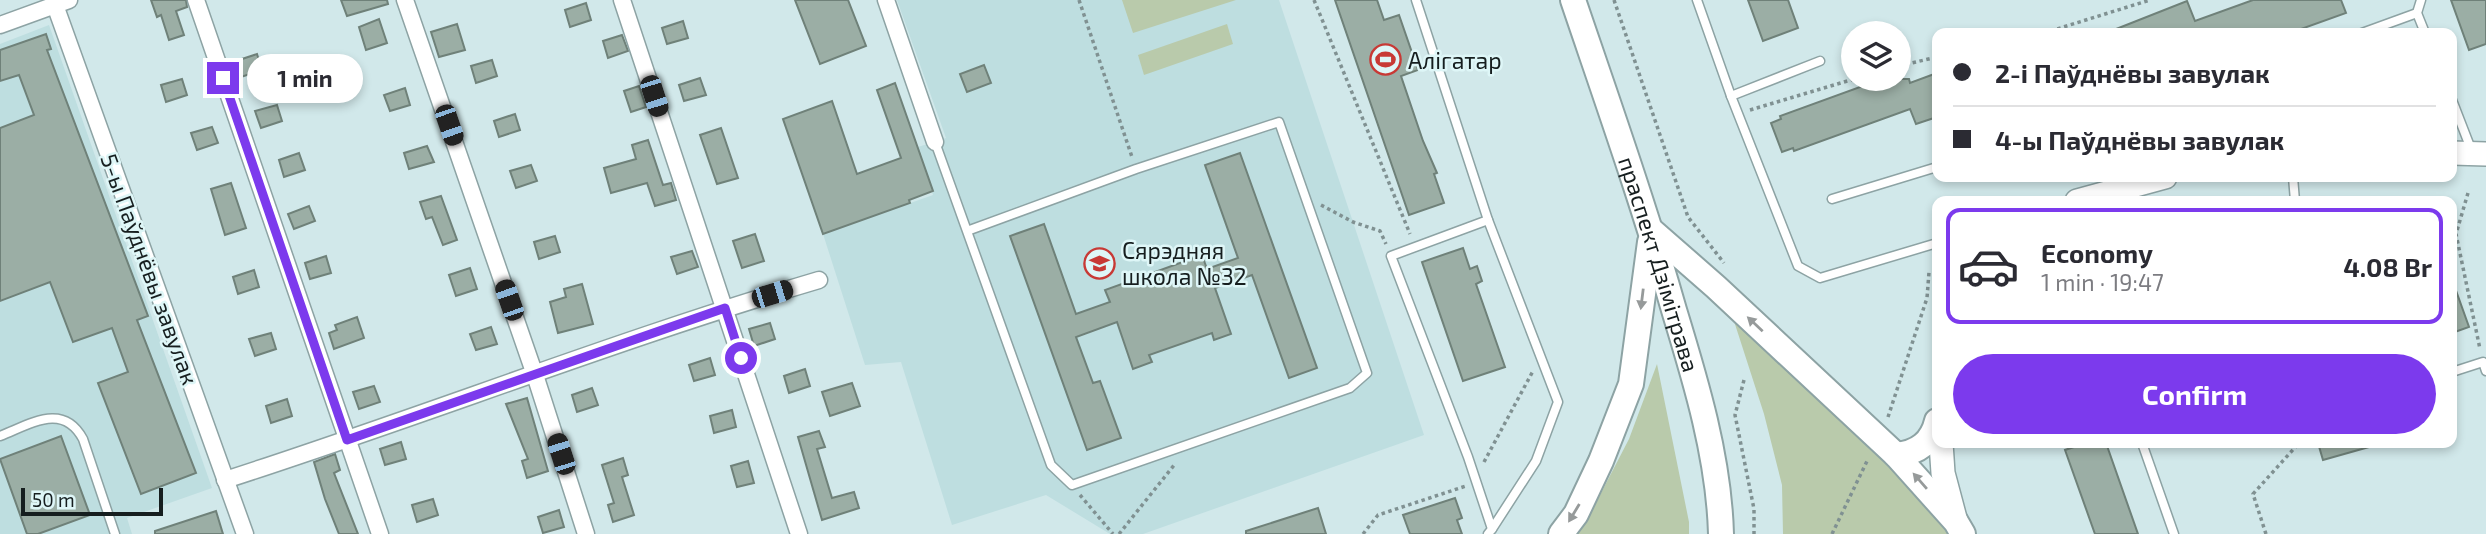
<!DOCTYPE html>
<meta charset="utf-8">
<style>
:root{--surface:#fff;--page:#f7f7f7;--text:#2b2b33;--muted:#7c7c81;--line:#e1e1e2;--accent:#7c3aed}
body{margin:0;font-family:"Exo 2",sans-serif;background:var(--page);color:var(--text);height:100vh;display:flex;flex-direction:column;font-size:26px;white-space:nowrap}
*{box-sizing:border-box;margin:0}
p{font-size:23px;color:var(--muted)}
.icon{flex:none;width:38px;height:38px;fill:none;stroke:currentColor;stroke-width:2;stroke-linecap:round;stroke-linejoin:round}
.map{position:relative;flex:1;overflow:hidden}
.panel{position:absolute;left:1932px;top:196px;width:525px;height:252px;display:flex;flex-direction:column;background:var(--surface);border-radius:14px;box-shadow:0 4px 10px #0003}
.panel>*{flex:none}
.hud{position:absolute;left:1932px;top:28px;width:525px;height:154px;border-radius:14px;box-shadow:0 4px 10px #0003;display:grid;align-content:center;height:154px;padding:0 21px;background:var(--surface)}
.fabs{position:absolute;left:1841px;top:21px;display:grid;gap:14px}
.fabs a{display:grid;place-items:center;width:70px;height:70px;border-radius:50%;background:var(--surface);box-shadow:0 4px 10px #0003;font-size:35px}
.scale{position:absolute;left:21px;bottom:18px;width:142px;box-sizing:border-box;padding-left:7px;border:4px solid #161e1f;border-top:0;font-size:19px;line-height:24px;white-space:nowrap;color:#161e1f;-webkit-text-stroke:5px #def6f7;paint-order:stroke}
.end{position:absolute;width:32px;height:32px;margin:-16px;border:9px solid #7c3aed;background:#fff;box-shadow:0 0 0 4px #fff}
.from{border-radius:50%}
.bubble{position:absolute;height:49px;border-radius:24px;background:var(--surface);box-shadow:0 4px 10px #0003;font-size:23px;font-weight:700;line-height:49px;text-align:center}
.car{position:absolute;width:21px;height:42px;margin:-21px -10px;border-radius:9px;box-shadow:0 0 5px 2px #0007;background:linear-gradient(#222 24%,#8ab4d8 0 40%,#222 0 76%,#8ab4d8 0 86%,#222 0)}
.hud b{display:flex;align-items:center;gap:24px;height:66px;font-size:26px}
.hud b+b{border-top:2px solid var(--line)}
.hud i{width:18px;height:18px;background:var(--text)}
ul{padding:12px 0 0;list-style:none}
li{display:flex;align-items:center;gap:21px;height:116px;margin:0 14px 10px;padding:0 7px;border:4px solid transparent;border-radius:14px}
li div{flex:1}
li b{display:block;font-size:26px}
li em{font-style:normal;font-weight:700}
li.selected{border-color:var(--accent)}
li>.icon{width:63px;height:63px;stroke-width:1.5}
.button{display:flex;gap:14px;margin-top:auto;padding:14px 21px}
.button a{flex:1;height:80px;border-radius:42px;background:var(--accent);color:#fff;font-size:28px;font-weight:700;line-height:80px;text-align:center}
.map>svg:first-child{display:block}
</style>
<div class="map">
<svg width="2486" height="534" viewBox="0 0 2486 534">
<rect width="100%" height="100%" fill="#d1e8ea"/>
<!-- built -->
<g fill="#bedee0">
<path d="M 897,0 L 1279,0 L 1424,435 L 1143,534 L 1110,534 L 1046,495 L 952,525 L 901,362 L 865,365 L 823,234 L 933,195 L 918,147 L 946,138 Z"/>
<path d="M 49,25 L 212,488 L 127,518 L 132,534 L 0,534 L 0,44 Z"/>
</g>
<!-- green -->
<g fill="#b9caab">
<path d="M 1122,0 L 1236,0 L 1133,33 Z"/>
<path d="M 1227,24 L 1233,44 L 1144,75 L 1138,55 Z"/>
<path d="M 1733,318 L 1894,466 L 1953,534 L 1783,534 L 1782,485 L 1764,414 Z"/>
<path d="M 1657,364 L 1689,522 L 1689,534 L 1577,534 L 1586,522 L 1629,439 Z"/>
</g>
<!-- building -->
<g fill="#9baea5" stroke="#6f8179" stroke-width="2">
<path d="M 151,0 L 186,0 L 187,7 L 176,11 L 184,35 L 169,40 L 161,15 L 157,17 Z"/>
<path d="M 341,0 L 387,0 L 388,4 L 347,16 Z"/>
<path d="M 795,0 L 848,0 L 866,46 L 820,64 Z"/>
<path d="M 1335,0 L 1377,0 L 1384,20 L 1399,15 L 1418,70 L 1401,76 L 1423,141 L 1437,173 L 1434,174 L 1444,203 L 1409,215 Z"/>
<path d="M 1748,0 L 1788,0 L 1798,28 L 1763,41 Z"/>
<path d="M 2253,0 L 2341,0 L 2346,13 L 2290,33 L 2106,33 L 2187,1 L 2195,21 Z"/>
<path d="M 2451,0 L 2486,0 L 2486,44 L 2469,50 Z"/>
<path d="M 586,3 L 591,20 L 570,27 L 565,10 Z"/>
<path d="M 379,19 L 387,43 L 366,50 L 359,27 Z"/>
<path d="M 683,21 L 688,38 L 667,44 L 662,28 Z"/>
<path d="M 457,24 L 465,50 L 439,57 L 431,32 Z"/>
<path d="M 46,34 L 51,49 L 47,50 L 148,316 L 137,320 L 196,473 L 141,494 L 98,383 L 128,372 L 112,328 L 73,342 L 50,282 L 0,301 L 0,128 L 34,115 L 19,75 L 0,81 L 0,50 Z"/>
<path d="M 622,35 L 628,51 L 608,58 L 603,41 Z"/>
<path d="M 257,54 L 262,70 L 241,77 L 236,61 Z"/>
<path d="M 492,60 L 497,76 L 476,83 L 471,66 Z"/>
<path d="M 984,65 L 991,83 L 967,92 L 960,74 Z"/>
<path d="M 1937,73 L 1937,117 L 1916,124 L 1910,109 L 1794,151 L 1793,148 L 1782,152 L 1771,123 L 1781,119 L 1780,116 L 1882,79 L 1909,79 L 1910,83 Z"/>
<path d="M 700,78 L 706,95 L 684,101 L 679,85 Z"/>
<path d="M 182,79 L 187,95 L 166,102 L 161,85 Z"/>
<path d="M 895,83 L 933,191 L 909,200 L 910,203 L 823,234 L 783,119 L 832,101 L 857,174 L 901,158 L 877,90 Z"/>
<path d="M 639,86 L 646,107 L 631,112 L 624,91 Z"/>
<path d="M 405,88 L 410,105 L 390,111 L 384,95 Z"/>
<path d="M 277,105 L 282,121 L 261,128 L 255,111 Z"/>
<path d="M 515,114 L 520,130 L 499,137 L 494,121 Z"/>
<path d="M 212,127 L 218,143 L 197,150 L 191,133 Z"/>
<path d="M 721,128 L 738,178 L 717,184 L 700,135 Z"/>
<path d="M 648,140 L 663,185 L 671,183 L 676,200 L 655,206 L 647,183 L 611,193 L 604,168 L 636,159 L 632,145 Z"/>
<path d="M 427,146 L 434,162 L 409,169 L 404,153 Z"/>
<path d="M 299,153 L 305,170 L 284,177 L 279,160 Z"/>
<path d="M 1240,153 L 1317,368 L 1289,378 L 1252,275 L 1215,288 L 1231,334 L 1214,340 L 1212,333 L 1149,355 L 1152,362 L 1133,369 L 1117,322 L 1076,337 L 1093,383 L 1100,381 L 1121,438 L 1087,450 L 1010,236 L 1044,224 L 1076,314 L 1110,302 L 1105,290 L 1202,255 L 1207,269 L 1238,258 L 1205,165 Z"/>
<path d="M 531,165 L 537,181 L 516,188 L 510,171 Z"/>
<path d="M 231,183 L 246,228 L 225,235 L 211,189 Z"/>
<path d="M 441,196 L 457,240 L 443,245 L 432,217 L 426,219 L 420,202 Z"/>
<path d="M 309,206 L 315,221 L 294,229 L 288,214 Z"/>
<path d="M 755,234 L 764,261 L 742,268 L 733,241 Z"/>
<path d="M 555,236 L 560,252 L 539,259 L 534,242 Z"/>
<path d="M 1463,248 L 1470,269 L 1477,266 L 1482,281 L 1476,284 L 1505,367 L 1463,381 L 1422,262 Z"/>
<path d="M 692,251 L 698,267 L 677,274 L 671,257 Z"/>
<path d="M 326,256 L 331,273 L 310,279 L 305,263 Z"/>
<path d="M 470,268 L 477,289 L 456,296 L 449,275 Z"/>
<path d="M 254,270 L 259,287 L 238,294 L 233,277 Z"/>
<path d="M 582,284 L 593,324 L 558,333 L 550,302 L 566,297 L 564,289 Z"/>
<path d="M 2452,285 L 2454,285 L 2469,327 L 2452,333 Z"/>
<path d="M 357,317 L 364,338 L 334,349 L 329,333 L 337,330 L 335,325 Z"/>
<path d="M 770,323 L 775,339 L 754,346 L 749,329 Z"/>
<path d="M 491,327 L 497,344 L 476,350 L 470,334 Z"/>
<path d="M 271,333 L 276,349 L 255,356 L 249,339 Z"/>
<path d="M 710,358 L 715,375 L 694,381 L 689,365 Z"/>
<path d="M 805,369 L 810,386 L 789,393 L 784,376 Z"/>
<path d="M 852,383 L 860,406 L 830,416 L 822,392 Z"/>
<path d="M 374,386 L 380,402 L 359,409 L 353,392 Z"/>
<path d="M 592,388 L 598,405 L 577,412 L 572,395 Z"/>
<path d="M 527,398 L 548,471 L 527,478 L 522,461 L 528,459 L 506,404 Z"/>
<path d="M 287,399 L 292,416 L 271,423 L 266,406 Z"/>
<path d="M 732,410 L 736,427 L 714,433 L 710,416 Z"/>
<path d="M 819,431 L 825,447 L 817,449 L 832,498 L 854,492 L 859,508 L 822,520 L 798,437 Z"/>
<path d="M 61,436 L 90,515 L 38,534 L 27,534 L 0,459 Z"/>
<path d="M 401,442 L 406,459 L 385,465 L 380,449 Z"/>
<path d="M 2086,443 L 2106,443 L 2138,534 L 2095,534 L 2065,450 Z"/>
<path d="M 2318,443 L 2368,443 L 2369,447 L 2323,460 Z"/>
<path d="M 335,454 L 340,470 L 334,473 L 358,534 L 339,534 L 325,499 L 314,462 Z"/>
<path d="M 623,458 L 628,475 L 622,477 L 634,515 L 613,522 L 608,505 L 614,503 L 602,465 Z"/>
<path d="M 748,461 L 754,483 L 737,487 L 731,466 Z"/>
<path d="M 1455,498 L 1462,518 L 1457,520 L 1462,534 L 1410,534 L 1403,515 Z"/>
<path d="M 433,499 L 438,515 L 417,522 L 412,505 Z"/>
<path d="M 1318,508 L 1326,534 L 1246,534 L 1246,531 Z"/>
<path d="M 559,510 L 564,527 L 543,533 L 538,517 Z"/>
<path d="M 216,511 L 223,534 L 155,534 L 155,531 Z"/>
</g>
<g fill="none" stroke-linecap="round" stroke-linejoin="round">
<defs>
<g id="lane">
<path d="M 1416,0 L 1488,220 L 1391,256 L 1468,457 L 1492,529 L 1488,534"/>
<path d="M 1697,0 L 1731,96 L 1798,266 L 1820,278 L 1937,243"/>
<path d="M 2421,0 L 2417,13 L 2425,33"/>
<path d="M 2362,33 L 2417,13"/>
<path d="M 1731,96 L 1820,61"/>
<path d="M 2452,100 L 2471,149"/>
<path d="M 935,142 L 1051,465 L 1072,485 L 1350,388 L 1367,373 L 1279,122 L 1136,169 L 967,231"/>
<path d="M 2293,177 L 2295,201"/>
<path d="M 1832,199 L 1937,167"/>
<path d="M 1488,220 L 1558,402 L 1536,461 L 1492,529"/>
<path d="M 2452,372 L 2483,362 L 2486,371"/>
<path d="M 0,436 C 31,424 63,402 83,439 L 115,534"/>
<path d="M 2142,443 L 2174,534"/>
</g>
<g id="street">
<path d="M 196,0 L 380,534"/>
<path d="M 405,0 L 535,375 L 586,534"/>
<path d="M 622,0 L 799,534"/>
<path d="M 886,0 L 935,142"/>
<path d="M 55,5 L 245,534"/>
<path d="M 0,25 L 69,0"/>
<path d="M 225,480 C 424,416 619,339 819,280"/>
</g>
<g id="secondary">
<path d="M 2452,153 L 2486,154"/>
<path d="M 2077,201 L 2165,177"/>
<path d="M 1941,443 L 1943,473 L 1956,522"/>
</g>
<g id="primary">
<path id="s1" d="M 1573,0 C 1608,103 1644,205 1674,310 C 1696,382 1719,458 1721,534"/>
<path d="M 1652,231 L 1716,287 L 1896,455 L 1956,522 L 1963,534"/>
<path d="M 1896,455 C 1918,453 1932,442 1937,421"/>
<path d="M 1561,534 L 1576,514 L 1601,461 L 1631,384 L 1650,242"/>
</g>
</defs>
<!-- lane casing -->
<use href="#lane" stroke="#8da3a4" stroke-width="11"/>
<!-- street casing -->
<use href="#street" stroke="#8da3a4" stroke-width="19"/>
<!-- secondary casing -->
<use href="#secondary" stroke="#8da3a4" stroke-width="26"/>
<!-- primary casing -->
<use href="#primary" stroke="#8da3a4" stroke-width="28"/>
<!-- path -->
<g stroke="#809192" stroke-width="3.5" stroke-dasharray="3.5 3.5" stroke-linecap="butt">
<path d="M 1079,0 L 1132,157"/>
<path d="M 1314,0 L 1410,234"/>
<path d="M 1614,0 L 1688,217 L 1724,263"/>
<path d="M 2044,33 L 2150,0"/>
<path d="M 1899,66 L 1937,57"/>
<path d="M 1750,110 L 1854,79"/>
<path d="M 2468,193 L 2456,234 L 2480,349"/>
<path d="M 1321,205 L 1353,222 L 1380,231 L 1386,244"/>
<path d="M 1744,380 L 1735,415 L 1754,509 L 1754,534"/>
<path d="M 1888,417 L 1927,298 L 1929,272"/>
<path d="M 1484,462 L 1533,371"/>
<path d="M 1080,495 L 1113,534"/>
<path d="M 1119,534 L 1175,464"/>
<path d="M 1363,534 L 1378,515 L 1466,486"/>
<path d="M 1832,534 L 1868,459"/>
<path d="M 2266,534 L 2253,494 L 2299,443"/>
</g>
<!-- lane -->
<use href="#lane" stroke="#fff" stroke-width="8"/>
<!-- street -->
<use href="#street" stroke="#fff" stroke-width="16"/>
<!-- secondary -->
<use href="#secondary" stroke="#fff" stroke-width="23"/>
<!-- primary -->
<use href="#primary" stroke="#fff" stroke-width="24"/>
</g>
<!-- one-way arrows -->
<defs><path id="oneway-solid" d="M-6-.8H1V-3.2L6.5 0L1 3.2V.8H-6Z" transform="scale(1.75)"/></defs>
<g fill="#969a9a">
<use href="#oneway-solid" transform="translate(1642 299) rotate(97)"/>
<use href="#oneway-solid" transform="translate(1755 324) rotate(-137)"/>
<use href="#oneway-solid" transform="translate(1920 481) rotate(-131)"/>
<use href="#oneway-solid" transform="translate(1574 513) rotate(121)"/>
</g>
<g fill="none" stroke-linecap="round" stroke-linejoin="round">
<!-- route -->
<path stroke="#7c3aed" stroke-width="9" d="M 223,78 L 347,440 L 725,308 L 741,358"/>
</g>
<!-- icons -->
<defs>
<symbol id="stadium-ring" viewBox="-11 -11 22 22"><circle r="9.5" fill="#def6f7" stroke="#c83935" stroke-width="1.5"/><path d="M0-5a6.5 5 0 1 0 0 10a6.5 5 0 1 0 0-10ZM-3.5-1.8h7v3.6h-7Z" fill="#c83935"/></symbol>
<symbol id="school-ring" viewBox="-11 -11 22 22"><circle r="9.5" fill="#def6f7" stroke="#c83935" stroke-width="1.5"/><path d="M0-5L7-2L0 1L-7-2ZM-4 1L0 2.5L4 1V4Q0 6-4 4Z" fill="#c83935"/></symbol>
</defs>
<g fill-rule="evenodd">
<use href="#stadium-ring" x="1368" y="42" width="35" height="35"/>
<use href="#school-ring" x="1082" y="246" width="35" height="35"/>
</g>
<g text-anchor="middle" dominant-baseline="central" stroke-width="5" stroke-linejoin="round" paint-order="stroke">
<!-- poi labels -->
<g font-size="23" fill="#161e1f" stroke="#def6f7" text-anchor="start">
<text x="1408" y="60">Алігатар</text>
<text x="1122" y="250">Сярэдняя<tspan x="1122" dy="26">школа №32</tspan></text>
</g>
<!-- street labels -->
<g font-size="23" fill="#161e1f" stroke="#def6f7">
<text stroke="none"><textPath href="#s1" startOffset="278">праспект Дзімітрава</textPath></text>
<text transform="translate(150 269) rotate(70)">5-ы Паўднёвы завулак</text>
</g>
</g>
</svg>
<div class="fabs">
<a><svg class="icon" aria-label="layers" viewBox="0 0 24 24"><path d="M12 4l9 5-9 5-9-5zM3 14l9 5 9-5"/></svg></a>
</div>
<div class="scale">50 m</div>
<i class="end from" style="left:741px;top:358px"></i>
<i class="end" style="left:223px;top:78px"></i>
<div class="bubble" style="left:247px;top:54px;width:116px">1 min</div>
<i class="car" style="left:654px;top:96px;rotate:162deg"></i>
<i class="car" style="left:449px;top:125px;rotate:161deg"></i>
<i class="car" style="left:772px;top:294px;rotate:73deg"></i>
<i class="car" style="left:509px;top:300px;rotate:341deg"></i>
<i class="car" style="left:561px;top:454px;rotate:342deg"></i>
<div class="hud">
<b><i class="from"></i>2-і Паўднёвы завулак</b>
<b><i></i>4-ы Паўднёвы завулак</b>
</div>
<section class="panel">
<ul>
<li class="selected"><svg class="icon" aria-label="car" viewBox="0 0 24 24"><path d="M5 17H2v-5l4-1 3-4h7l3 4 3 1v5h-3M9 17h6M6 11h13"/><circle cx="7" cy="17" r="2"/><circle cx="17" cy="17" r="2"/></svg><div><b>Economy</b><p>1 min · 19:47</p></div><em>4.08 Br</em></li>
</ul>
<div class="button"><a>Confirm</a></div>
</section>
</div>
